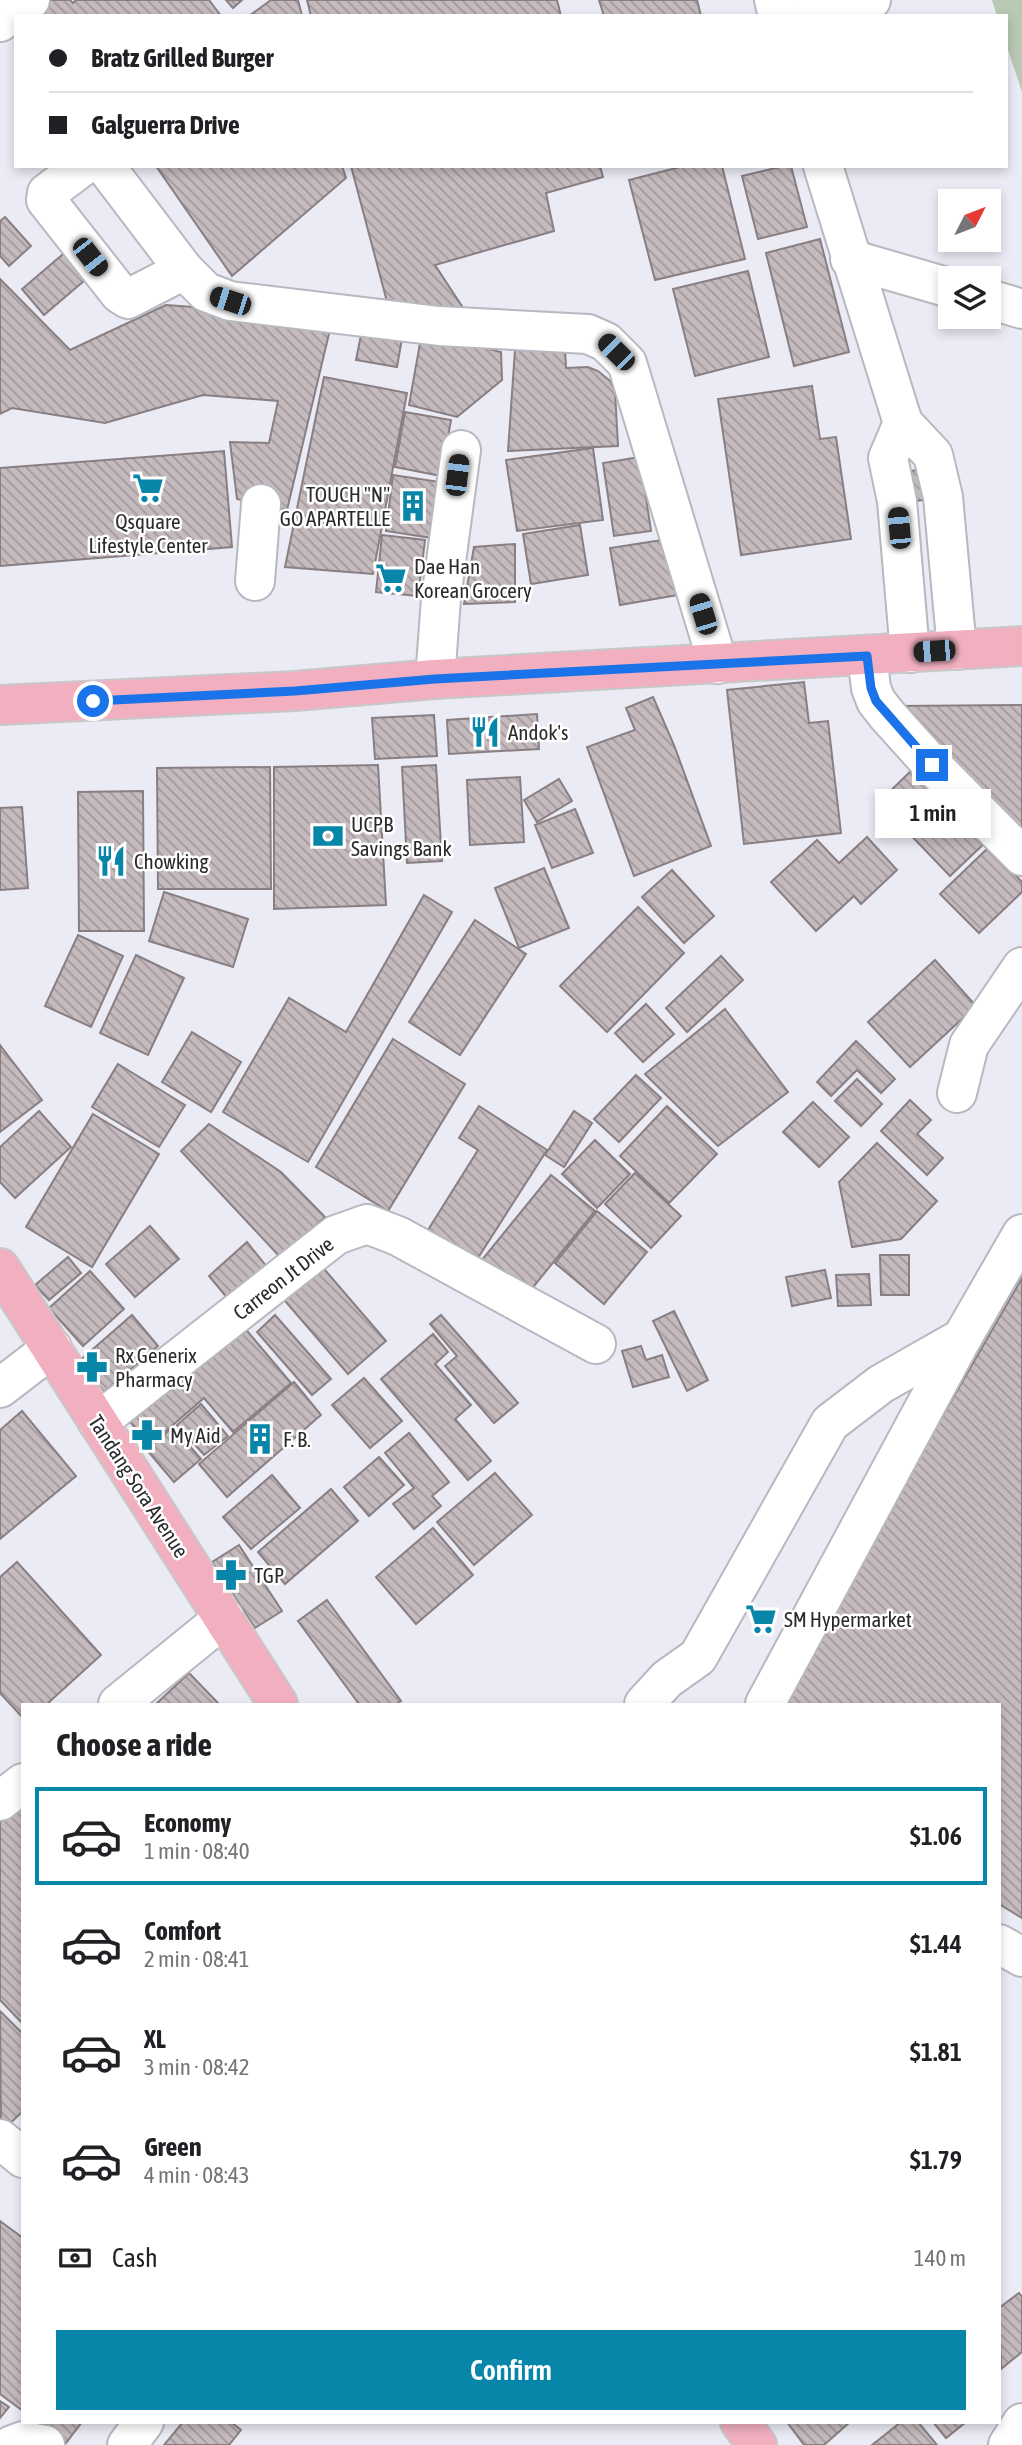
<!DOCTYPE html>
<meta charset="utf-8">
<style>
:root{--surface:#fff;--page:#f6f6f6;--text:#202124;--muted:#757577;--line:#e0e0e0;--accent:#0786a9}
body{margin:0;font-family:"Asap Condensed",sans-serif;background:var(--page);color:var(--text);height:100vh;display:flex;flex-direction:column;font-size:26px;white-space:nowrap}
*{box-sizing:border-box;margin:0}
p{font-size:23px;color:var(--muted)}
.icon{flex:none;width:38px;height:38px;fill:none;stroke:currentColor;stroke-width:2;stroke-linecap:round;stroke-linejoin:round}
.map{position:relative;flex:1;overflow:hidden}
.details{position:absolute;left:21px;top:1703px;width:980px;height:721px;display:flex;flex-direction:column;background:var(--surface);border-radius:0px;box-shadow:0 4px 10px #0003}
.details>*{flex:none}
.top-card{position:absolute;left:14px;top:14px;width:994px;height:154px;border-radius:0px;box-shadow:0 4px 10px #0003;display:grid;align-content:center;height:154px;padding:0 35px;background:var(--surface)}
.needle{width:46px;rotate:48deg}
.buttons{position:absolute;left:938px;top:189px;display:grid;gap:14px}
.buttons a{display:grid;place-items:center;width:63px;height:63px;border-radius:0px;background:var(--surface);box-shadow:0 4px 10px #0003;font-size:35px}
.end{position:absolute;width:32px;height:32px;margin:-16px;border:9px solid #1a73e8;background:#fff;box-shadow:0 0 0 4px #fff}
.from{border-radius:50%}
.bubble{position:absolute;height:49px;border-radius:0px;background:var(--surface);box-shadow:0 4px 10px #0003;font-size:23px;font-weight:600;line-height:49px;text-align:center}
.car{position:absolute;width:21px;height:42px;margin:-21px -10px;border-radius:9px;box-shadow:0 0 5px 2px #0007;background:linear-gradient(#222 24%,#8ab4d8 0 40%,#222 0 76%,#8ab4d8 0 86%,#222 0)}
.top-card b{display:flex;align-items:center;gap:24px;height:66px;font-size:26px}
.top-card b+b{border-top:2px solid var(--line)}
.top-card i{width:18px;height:18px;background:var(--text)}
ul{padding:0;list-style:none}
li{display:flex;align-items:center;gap:21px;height:98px;margin:0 14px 10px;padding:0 21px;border:4px solid transparent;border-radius:0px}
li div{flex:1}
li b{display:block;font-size:26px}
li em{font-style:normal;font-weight:600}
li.current{border-color:var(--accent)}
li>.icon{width:63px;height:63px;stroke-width:1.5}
h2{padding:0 35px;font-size:32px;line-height:84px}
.pay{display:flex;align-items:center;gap:18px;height:77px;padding:0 35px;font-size:26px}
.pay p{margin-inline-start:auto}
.action{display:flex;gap:14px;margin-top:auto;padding:14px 35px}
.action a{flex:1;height:80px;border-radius:0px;background:var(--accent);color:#fff;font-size:28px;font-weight:600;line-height:80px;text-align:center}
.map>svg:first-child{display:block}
</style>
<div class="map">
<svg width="1022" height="2445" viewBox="0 0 1022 2445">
<defs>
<pattern id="building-back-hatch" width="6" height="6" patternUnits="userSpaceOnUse" patternTransform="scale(1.75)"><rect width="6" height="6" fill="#c5bbbe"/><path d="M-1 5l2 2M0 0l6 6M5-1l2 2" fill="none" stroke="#a0989b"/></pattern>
</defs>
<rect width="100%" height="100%" fill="#eaebf4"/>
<!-- grass -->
<path fill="#b9c8b3" d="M 992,0 L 1022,0 L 1022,92 L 1006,44 L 1006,16 L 997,16 Z"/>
<!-- building -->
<g fill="url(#building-back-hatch)" stroke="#897f83" stroke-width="2">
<path d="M 44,0 L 70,0 L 73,3 L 76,0 L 209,0 L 221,16 L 25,16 Z"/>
<path d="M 226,0 L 242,0 L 233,8 Z"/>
<path d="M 271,0 L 298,0 L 302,16 L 249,16 Z"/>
<path d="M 307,0 L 557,0 L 561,16 L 311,16 Z"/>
<path d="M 599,0 L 697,0 L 701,16 L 604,16 Z"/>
<path d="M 156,166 L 342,166 L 346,178 L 232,276 Z"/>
<path d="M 351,166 L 600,166 L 603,177 L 546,193 L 554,231 L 435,265 L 469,317 L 390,313 Z"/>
<path d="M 684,166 L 722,166 L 745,259 L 655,280 L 629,180 Z"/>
<path d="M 784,166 L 791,166 L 807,227 L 758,239 L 742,176 Z"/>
<path d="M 5,217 L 31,246 L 9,266 L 0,256 L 0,221 Z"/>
<path d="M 820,239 L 849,352 L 794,366 L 766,253 Z"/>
<path d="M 69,249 L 91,275 L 44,315 L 22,289 Z"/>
<path d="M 748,271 L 769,357 L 695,376 L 673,289 Z"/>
<path d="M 0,279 L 70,350 L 166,305 L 333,317 L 287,510 L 237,499 L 230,442 L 269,443 L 278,401 L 203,395 L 105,423 L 12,408 L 0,414 Z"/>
<path d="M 364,320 L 404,327 L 397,367 L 356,360 Z"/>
<path d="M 422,332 L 501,352 L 502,380 L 457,417 L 409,405 Z"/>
<path d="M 565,349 L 566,368 L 588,367 L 598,371 L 610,381 L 615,391 L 618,446 L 508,451 L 515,350 Z"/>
<path d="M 324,377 L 407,393 L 373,574 L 285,567 Z"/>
<path d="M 812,386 L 820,439 L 836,437 L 851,539 L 741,555 L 718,399 Z"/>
<path d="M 405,412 L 451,420 L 441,476 L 395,467 Z"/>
<path d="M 593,448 L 603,520 L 517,531 L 506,460 Z"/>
<path d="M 224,451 L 232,547 L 0,566 L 0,468 Z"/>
<path d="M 640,457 L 651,531 L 614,536 L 603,463 Z"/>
<path d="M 927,468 L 933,498 L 912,502 L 906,472 Z"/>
<path d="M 393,475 L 440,482 L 432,538 L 386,531 Z"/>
<path d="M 580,525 L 588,575 L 531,584 L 523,534 Z"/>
<path d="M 382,535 L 425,540 L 418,596 L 376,592 Z"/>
<path d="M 669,539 L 678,595 L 620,605 L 610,548 Z"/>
<path d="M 515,544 L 515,602 L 464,604 L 474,547 Z"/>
<path d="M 804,682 L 809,723 L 828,721 L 841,833 L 744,844 L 727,690 Z"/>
<path d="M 653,697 L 674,745 L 711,846 L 634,876 L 587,747 L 635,730 L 626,708 Z"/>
<path d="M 1022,705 L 1022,834 L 898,706 Z"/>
<path d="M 537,714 L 539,749 L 449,754 L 447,720 Z"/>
<path d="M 434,715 L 437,756 L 375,759 L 372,718 Z"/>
<path d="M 378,765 L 386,905 L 274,909 L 274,767 Z"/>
<path d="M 436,765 L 442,861 L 407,863 L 402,767 Z"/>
<path d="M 917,765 L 989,839 L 950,876 L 879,802 Z"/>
<path d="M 270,767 L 271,889 L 158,889 L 157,768 Z"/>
<path d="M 520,777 L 524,842 L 470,845 L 467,780 Z"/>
<path d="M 559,779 L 572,801 L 537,822 L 524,800 Z"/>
<path d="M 143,791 L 144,931 L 79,931 L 78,792 Z"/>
<path d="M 22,807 L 28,888 L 0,890 L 0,808 Z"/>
<path d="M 575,809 L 593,853 L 552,868 L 535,825 Z"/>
<path d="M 867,837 L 897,870 L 861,904 L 854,896 L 816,931 L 771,882 L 817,840 L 839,863 Z"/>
<path d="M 989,847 L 1022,882 L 1022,892 L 979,933 L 940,894 Z"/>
<path d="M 544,868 L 569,928 L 519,948 L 495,888 Z"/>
<path d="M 672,870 L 714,916 L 684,943 L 642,897 Z"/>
<path d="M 164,892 L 248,919 L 233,967 L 149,941 Z"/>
<path d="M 424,895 L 452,912 L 308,1162 L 223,1112 L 289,998 L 346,1032 Z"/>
<path d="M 638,907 L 684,953 L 607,1032 L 560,986 Z"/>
<path d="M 475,920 L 526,954 L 460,1055 L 409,1022 Z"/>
<path d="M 78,935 L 123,956 L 91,1027 L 45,1006 Z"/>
<path d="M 136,955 L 184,978 L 148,1055 L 100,1033 Z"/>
<path d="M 721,956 L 743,980 L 687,1032 L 666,1008 Z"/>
<path d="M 935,960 L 976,1006 L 910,1067 L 868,1022 Z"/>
<path d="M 646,1004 L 674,1034 L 643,1062 L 615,1033 Z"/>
<path d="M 725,1009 L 788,1092 L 718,1146 L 645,1074 Z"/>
<path d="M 192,1032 L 241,1062 L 211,1112 L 162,1082 Z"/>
<path d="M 393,1039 L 465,1084 L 388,1211 L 316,1167 Z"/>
<path d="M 856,1041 L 895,1079 L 881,1093 L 857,1070 L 831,1096 L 817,1082 Z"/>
<path d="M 0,1045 L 42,1100 L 0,1132 Z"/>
<path d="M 118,1064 L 185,1105 L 159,1147 L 92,1107 Z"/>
<path d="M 636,1075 L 661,1098 L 619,1142 L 594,1119 Z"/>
<path d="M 857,1079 L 882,1104 L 861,1126 L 835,1101 Z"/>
<path d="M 910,1100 L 931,1120 L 917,1134 L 943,1158 L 927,1175 L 881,1131 Z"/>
<path d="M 813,1102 L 849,1137 L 819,1167 L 783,1132 Z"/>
<path d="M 479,1106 L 547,1150 L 476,1261 L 428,1230 L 478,1150 L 459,1138 Z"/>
<path d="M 667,1106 L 717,1154 L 669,1203 L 620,1156 Z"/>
<path d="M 39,1111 L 71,1147 L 15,1198 L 0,1182 L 0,1147 Z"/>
<path d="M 574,1111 L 592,1123 L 564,1167 L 545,1155 Z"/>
<path d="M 93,1114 L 159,1154 L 92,1267 L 26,1227 Z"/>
<path d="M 209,1124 L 281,1172 L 325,1217 L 281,1258 L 181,1151 Z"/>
<path d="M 595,1140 L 630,1174 L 597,1208 L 562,1174 Z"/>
<path d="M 877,1143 L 937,1201 L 901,1239 L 852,1247 L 839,1182 Z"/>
<path d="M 635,1173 L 681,1216 L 651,1248 L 605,1204 Z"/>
<path d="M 551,1175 L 595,1211 L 525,1297 L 481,1261 Z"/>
<path d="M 597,1211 L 647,1252 L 604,1304 L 555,1263 Z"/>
<path d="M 150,1226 L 179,1259 L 135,1297 L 106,1264 Z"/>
<path d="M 247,1242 L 267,1267 L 229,1300 L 209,1276 Z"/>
<path d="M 880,1255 L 909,1255 L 909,1295 L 881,1295 Z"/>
<path d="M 68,1257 L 81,1273 L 49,1300 L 35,1285 Z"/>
<path d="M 319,1263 L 386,1341 L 348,1374 L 280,1295 Z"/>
<path d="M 825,1270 L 831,1298 L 792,1306 L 786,1277 Z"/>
<path d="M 90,1271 L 124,1309 L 83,1346 L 49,1308 Z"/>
<path d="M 869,1274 L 871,1305 L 838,1306 L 836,1275 Z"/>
<path d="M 1022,1278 L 1022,1918 L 999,1904 L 999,1704 L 777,1704 Z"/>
<path d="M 674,1311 L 708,1380 L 687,1391 L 653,1321 Z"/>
<path d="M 132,1315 L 158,1346 L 104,1392 L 78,1362 Z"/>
<path d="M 275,1315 L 331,1379 L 312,1395 L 257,1332 Z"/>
<path d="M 441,1315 L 518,1403 L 494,1423 L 445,1366 L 457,1356 L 430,1324 Z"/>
<path d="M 237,1319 L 291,1383 L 233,1432 L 204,1398 L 150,1445 L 125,1416 Z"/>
<path d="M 433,1334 L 448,1352 L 435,1364 L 471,1405 L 455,1419 L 491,1461 L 468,1480 L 381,1379 Z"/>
<path d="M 641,1346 L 646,1360 L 662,1355 L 669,1377 L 633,1387 L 622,1351 Z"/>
<path d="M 364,1378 L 402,1421 L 370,1448 L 332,1405 Z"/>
<path d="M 294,1382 L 321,1415 L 227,1497 L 199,1464 Z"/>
<path d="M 201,1404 L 228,1436 L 204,1455 L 177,1425 Z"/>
<path d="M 22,1411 L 76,1476 L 0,1539 L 0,1430 Z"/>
<path d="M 173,1427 L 201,1459 L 174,1482 L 147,1450 Z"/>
<path d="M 409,1433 L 449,1482 L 432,1496 L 441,1506 L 414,1529 L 393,1504 L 414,1488 L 385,1453 Z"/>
<path d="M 379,1457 L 404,1485 L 369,1516 L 344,1487 Z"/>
<path d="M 495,1473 L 532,1515 L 474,1565 L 437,1522 Z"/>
<path d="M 272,1475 L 300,1508 L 251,1549 L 223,1517 Z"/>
<path d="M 331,1489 L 358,1521 L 285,1584 L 258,1552 Z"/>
<path d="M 433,1528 L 473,1575 L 416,1624 L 376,1577 Z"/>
<path d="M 239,1545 L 282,1611 L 255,1628 L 212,1562 Z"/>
<path d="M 17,1562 L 101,1655 L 47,1704 L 23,1704 L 23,1718 L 0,1693 L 0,1577 Z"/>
<path d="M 327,1600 L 401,1701 L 396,1704 L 359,1704 L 298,1621 Z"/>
<path d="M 189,1673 L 219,1704 L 156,1704 Z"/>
<path d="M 23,1801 L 23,2024 L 0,2000 L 0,1822 Z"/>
<path d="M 0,2011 L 23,2034 L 23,2111 L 1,2132 Z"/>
<path d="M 0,2221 L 23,2238 L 23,2411 L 0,2394 Z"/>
<path d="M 1019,2293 L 1022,2297 L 1022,2352 L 1001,2369 L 999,2308 Z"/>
<path d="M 0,2401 L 9,2407 L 0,2418 Z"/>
<path d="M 37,2422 L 82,2422 L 66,2443 Z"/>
<path d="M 183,2422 L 231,2422 L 241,2430 L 229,2445 L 164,2445 Z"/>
<path d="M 787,2422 L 850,2422 L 824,2445 L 804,2445 Z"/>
<path d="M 901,2422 L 918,2422 L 937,2445 L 872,2445 Z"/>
<path d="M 933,2422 L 966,2422 L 946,2438 Z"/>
</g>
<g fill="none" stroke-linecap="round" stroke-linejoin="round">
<defs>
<g id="minor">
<path d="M 774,0 L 778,16"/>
<path d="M 805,16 L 871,0"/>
<path d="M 0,22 L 30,0"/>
<path d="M 83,166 L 47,193 L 46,200 L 120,294 L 128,299 L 184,270"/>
<path d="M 105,166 L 184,270 L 206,292 L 230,301 L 439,326 L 588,334 L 606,342 L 627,363 L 718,664"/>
<path d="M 823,166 L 903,423 L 933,455 L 943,497 L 957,650"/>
<path d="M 850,259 L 950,288"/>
<path d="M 989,299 L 1022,309"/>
<path d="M 903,423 L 888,458 L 897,501 L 910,653"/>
<path d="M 255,581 L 261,504"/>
<path d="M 867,656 L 871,688 L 876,701 L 887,715 L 932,765 L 1022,856"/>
<path d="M 435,679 L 441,599 L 461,450"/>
<path d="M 957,1093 L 969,1045 L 1022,967"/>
<path d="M 0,1388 L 52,1348"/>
<path d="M 98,1422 L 336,1235 L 367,1224 L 398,1236 L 596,1344"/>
<path d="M 118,1704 L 224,1618"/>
<path d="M 644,1704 L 667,1679 L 698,1657 L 830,1423 L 881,1384 L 962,1338"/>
<path d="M 765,1704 L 962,1338 L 1022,1234"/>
<path d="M 0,1801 L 23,1783"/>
<path d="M 999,1944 L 1022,1957"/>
<path d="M 0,2139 L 23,2158"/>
<path d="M 12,2445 L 23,2441 L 45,2445"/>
<path d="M 127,2445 L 144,2422"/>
<path d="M 1008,2445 L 1022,2423"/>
</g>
<g id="major">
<path d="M 0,705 L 295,691 L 435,679 L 1022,646"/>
<path d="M 0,1268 L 278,1704"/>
<path d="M 740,2422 L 757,2445"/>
</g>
</defs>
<!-- minor casing -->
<use href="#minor" stroke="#b7b8c0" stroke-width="42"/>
<!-- major casing -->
<use href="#major" stroke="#c8c8c8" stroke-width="42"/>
<!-- minor -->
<use href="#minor" stroke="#fff" stroke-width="38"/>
<!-- major -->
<use href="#major" stroke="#f1afbf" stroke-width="38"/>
</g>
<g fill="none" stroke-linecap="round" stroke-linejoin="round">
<!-- route -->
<path stroke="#1a73e8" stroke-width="9" d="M 93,701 L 295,691 L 435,679 L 867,656 L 871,688 L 876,701 L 932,765"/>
</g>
<!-- icons -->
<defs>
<symbol id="supermarket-bare" viewBox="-9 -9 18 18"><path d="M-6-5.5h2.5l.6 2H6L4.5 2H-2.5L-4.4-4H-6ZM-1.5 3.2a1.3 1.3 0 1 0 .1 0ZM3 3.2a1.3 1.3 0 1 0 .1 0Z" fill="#0786a9" stroke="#fff" stroke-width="2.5" paint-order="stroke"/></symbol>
<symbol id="building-bare" viewBox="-9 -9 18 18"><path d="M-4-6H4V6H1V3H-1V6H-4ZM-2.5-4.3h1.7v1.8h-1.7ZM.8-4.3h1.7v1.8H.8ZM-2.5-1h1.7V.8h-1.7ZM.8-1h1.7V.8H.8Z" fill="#0786a9" stroke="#fff" stroke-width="2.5" paint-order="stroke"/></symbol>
<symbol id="restaurant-bare" viewBox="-9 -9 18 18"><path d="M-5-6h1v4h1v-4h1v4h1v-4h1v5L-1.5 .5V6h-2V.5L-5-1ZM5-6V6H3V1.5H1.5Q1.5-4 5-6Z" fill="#0786a9" stroke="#fff" stroke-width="2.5" paint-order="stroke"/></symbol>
<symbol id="bank-bare" viewBox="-9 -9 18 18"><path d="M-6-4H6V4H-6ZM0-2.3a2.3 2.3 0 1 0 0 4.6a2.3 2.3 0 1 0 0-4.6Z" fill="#0786a9" stroke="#fff" stroke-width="2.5" paint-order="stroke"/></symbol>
<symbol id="pharmacy-bare" viewBox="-9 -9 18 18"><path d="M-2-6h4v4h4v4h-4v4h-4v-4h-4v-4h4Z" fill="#0786a9" stroke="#fff" stroke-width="2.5" paint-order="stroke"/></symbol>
</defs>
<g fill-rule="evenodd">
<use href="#supermarket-bare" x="126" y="466" width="44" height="44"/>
<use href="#building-bare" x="391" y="484" width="44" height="44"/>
<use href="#supermarket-bare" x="369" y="556" width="44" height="44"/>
<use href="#restaurant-bare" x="463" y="710" width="44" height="44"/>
<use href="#bank-bare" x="306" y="814" width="44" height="44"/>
<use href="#restaurant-bare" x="89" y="839" width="44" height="44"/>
<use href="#pharmacy-bare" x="70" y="1345" width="44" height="44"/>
<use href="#pharmacy-bare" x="125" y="1413" width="44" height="44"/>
<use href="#building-bare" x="238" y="1417" width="44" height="44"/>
<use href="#pharmacy-bare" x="209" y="1553" width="44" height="44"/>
<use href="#supermarket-bare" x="739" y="1597" width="44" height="44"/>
</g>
<g text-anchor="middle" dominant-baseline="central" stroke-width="5" stroke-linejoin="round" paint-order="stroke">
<!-- poi labels -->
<g font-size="21" fill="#2a2a2d" stroke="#fff" text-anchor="start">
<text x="390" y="494" text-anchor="end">TOUCH "N"<tspan x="390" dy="24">GO APARTELLE</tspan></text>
<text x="148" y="521" text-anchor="middle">Qsquare<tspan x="148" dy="24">Lifestyle Center</tspan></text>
<text x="414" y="566">Dae Han<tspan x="414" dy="24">Korean Grocery</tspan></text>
<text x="508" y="732">Andok's</text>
<text x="351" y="824">UCPB<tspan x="351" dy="24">Savings Bank</tspan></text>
<text x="134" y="861">Chowking</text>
<text x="115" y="1355">Rx Generix<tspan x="115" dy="24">Pharmacy</tspan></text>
<text x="170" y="1435">My Aid</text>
<text x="283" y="1439">F. B.</text>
<text x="254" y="1575">TGP</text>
<text x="784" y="1619">SM Hypermarket</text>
</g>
<!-- street labels -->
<g font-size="21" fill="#2a2a2d" stroke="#fff">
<text transform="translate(283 1278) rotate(-38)">Carreon Jt Drive</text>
<text transform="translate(139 1486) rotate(57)">Tandang Sora Avenue</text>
</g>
</g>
</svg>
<div class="buttons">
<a><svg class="needle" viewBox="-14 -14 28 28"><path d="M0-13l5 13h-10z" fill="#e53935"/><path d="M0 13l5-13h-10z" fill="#757577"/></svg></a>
<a><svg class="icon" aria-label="layers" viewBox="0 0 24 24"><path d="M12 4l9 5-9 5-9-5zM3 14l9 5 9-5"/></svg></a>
</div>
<i class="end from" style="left:93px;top:701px"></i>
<i class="end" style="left:932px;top:765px"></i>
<div class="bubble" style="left:875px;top:789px;width:116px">1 min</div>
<i class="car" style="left:90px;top:257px;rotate:142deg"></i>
<i class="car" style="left:230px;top:301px;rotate:288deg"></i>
<i class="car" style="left:616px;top:352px;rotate:315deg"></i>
<i class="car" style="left:457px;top:475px;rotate:7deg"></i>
<i class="car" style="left:899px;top:528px;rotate:355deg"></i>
<i class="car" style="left:703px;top:614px;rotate:343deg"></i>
<i class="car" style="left:934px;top:651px;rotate:266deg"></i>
<div class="top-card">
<b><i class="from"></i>Bratz Grilled Burger</b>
<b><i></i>Galguerra Drive</b>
</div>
<section class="details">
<h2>Choose a ride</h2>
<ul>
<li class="current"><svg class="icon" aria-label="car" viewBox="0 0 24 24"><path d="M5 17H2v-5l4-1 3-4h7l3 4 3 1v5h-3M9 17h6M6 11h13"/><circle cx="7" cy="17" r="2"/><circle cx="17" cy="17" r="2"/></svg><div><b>Economy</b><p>1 min · 08:40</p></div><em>$1.06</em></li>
<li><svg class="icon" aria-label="car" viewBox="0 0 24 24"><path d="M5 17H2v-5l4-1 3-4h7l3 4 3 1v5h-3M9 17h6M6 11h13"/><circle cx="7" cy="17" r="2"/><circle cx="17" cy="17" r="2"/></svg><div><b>Comfort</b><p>2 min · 08:41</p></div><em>$1.44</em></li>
<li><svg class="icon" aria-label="car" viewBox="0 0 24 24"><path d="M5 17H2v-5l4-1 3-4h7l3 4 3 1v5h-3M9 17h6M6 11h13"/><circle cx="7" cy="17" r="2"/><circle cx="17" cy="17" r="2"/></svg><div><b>XL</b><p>3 min · 08:42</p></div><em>$1.81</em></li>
<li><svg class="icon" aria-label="car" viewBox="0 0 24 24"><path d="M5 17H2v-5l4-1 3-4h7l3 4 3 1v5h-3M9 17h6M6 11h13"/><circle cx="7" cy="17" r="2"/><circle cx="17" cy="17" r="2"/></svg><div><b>Green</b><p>4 min · 08:43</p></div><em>$1.79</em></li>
</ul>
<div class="pay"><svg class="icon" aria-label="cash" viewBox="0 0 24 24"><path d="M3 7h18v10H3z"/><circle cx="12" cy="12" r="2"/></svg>Cash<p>140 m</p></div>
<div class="action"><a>Confirm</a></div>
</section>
</div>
